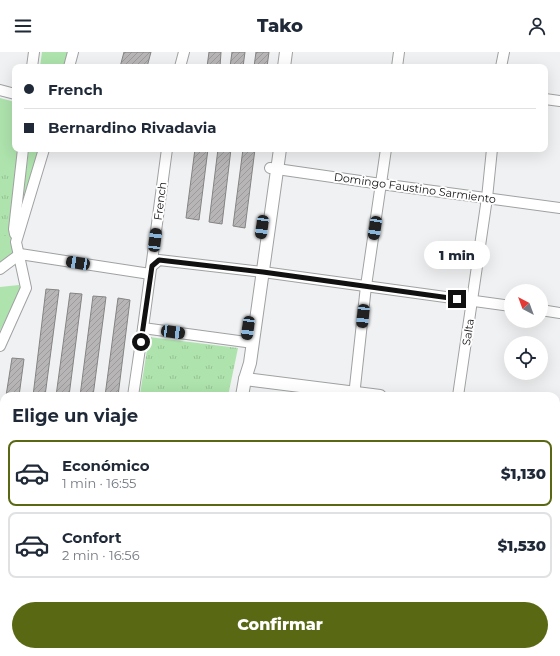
<!DOCTYPE html>
<html lang="es">
<meta charset="utf-8">
<style>
:root{--surface:#fff;--page:#f6f6f7;--text:#1f2937;--muted:#747a83;--line:#e0e1e3;--accent:#596812}
body{margin:0;font-family:Montserrat,sans-serif;background:var(--page);color:var(--text);height:100vh;display:flex;flex-direction:column;font-size:15px;white-space:nowrap}
*{box-sizing:border-box;margin:0}
p{font-size:13px;color:var(--muted)}
.icon{flex:none;width:22px;height:22px;fill:none;stroke:currentColor;stroke-width:2;stroke-linecap:round;stroke-linejoin:round}
.map{position:relative;flex:1;overflow:hidden}
.drawer{position:absolute;left:0px;top:340px;width:560px;height:264px;display:flex;flex-direction:column;background:var(--surface);border-radius:12px 12px 0 0;box-shadow:0 4px 16px #0002}
.drawer>*{flex:none}
.banner{position:absolute;left:12px;top:12px;width:536px;height:88px;border-radius:8px;box-shadow:0 4px 16px #0002;display:grid;align-content:center;height:88px;padding:0 12px;background:var(--surface)}
.needle{width:26px;rotate:319deg}
.tools{position:absolute;left:504px;top:232px;display:grid;gap:8px}
.tools a{display:grid;place-items:center;width:44px;height:44px;border-radius:50%;background:var(--surface);box-shadow:0 4px 16px #0002;font-size:20px}
.end{position:absolute;width:18px;height:18px;margin:-9px;border:5px solid #111112;background:#fff;box-shadow:0 0 0 2px #fff}
.from{border-radius:50%}
.bubble{position:absolute;height:28px;border-radius:14px;background:var(--surface);box-shadow:0 4px 16px #0002;font-size:13px;font-weight:800;line-height:28px;text-align:center}
.car{position:absolute;width:12px;height:24px;margin:-12px -6px;border-radius:5px;box-shadow:0 0 3px 1px #0007;background:linear-gradient(#222 24%,#8ab4d8 0 40%,#222 0 76%,#8ab4d8 0 86%,#222 0)}
.banner b{display:flex;align-items:center;gap:14px;height:38px;font-size:15px}
.banner b+b{border-top:1px solid var(--line)}
.banner i{width:10px;height:10px;background:var(--text)}
ul{padding:0;list-style:none}
li{display:flex;align-items:center;gap:12px;height:66px;margin:0 8px 6px;padding:0 4px;border:2px solid var(--line);border-radius:8px}
li div{flex:1}
li b{display:block;font-size:15px}
li em{font-style:normal;font-weight:800}
li.on{border-color:var(--accent)}
li>.icon{width:36px;height:36px;stroke-width:1.5}
h2{padding:0 12px;font-size:18px;line-height:48px}
.primary-button{display:flex;gap:8px;margin-top:auto;padding:8px 12px}
.primary-button a{flex:1;height:46px;border-radius:24px;background:var(--accent);color:#fff;font-size:16px;font-weight:800;line-height:46px;text-align:center}
header{display:flex;justify-content:space-between;align-items:center;height:52px;padding:0 12px;background:var(--surface);font-size:18px;font-weight:800}
.map>svg:first-child{display:block}
</style>
<header><svg class="icon" aria-label="menu" viewBox="0 0 24 24"><path d="M4 6h16M4 12h16M4 18h16"/></svg>Tako<svg class="icon" aria-label="person" viewBox="0 0 24 24"><circle cx="12" cy="8" r="4"/><path d="M4 21q1-7 8-7t8 7"/></svg></header>
<div class="map">
<svg width="560" height="604" viewBox="0 0 560 604">
<defs>
<pattern id="park-tufts" width="24" height="20" patternUnits="userSpaceOnUse"><rect width="24" height="20" fill="#aee3ad"/><path d="M3 7l-1-3M5 7V3M7 7l1-3M15 17l-1-3M17 17v-4M19 17l1-3" fill="none" stroke="#95c294"/></pattern>
<pattern id="building-hatch" width="6" height="6" patternUnits="userSpaceOnUse"><rect width="6" height="6" fill="#b7b5b5"/><path d="M-1 1l2-2M0 6l6-6M5 7l2-2" fill="none" stroke="#9c9b9b"/></pattern>
</defs>
<rect width="100%" height="100%" fill="#f0f1f2"/>
<!-- grass -->
<g fill="#aee3ad">
<path d="M 42,0 L 69,0 L 65,15 L 40,15 Z"/>
<path d="M 0,46 L 15,50 L 15,97 L 18,97 L 15,203 L 0,213 Z"/>
<path d="M 29,97 L 40,97 L 20,164 Z"/>
<path d="M 19,233 L 21,237 L 0,279 L 0,235 Z"/>
<path d="M 222,600 L 411,600 L 410,604 L 221,604 Z"/>
</g>
<!-- park -->
<g fill="url(#park-tufts)">
<path d="M 0,115 L 11,122 L 6,184 L 0,183 Z"/>
<path d="M 149,285 L 238,296 L 228,344 L 155,344 L 140,342 Z"/>
</g>
<!-- building -->
<g fill="url(#building-hatch)" stroke="#858383">
<path d="M 124,0 L 151,0 L 147,15 L 120,15 Z"/>
<path d="M 209,0 L 221,0 L 220,15 L 207,15 Z"/>
<path d="M 232,0 L 245,0 L 243,15 L 230,15 Z"/>
<path d="M 256,0 L 269,0 L 267,15 L 254,15 Z"/>
<path d="M 195,97 L 208,97 L 199,168 L 186,166 Z"/>
<path d="M 218,97 L 231,97 L 222,172 L 209,170 Z"/>
<path d="M 243,97 L 255,97 L 245,176 L 233,174 Z"/>
<path d="M 46,237 L 59,238 L 45,344 L 33,344 Z"/>
<path d="M 70,241 L 82,242 L 69,344 L 56,344 Z"/>
<path d="M 93,244 L 106,245 L 93,344 L 80,344 Z"/>
<path d="M 118,246 L 130,248 L 118,344 L 105,344 Z"/>
<path d="M 12,306 L 24,307 L 19,344 L 6,344 Z"/>
</g>
<g fill="none" stroke-linecap="round" stroke-linejoin="round">
<defs>
<g id="minor">
<path d="M 32,15 L 34,0"/>
<path d="M 69,15 L 73,0"/>
<path d="M 180,15 L 184,0"/>
<path d="M 397,15 L 399,0"/>
<path d="M 501,15 L 504,0"/>
<path d="M 0,38 L 15,42"/>
<path d="M 545,47 L 560,49"/>
<path d="M 270,116 L 381,132 L 560,156"/>
<path d="M 15,182 L 14,177 L 23,97"/>
<path d="M 152,214 L 159,208 L 263,220 L 511,254"/>
<path d="M 0,217 L 20,202 L 150,222"/>
<path d="M 541,258 L 560,261"/>
<path d="M 143,276 L 246,290"/>
<path d="M 0,294 L 26,236 L 16,190 L 44,97"/>
<path d="M 133,344 L 143,276 L 167,97"/>
<path d="M 354,344 L 366,234 L 386,97"/>
<path d="M 458,344 L 487,146 L 492,97"/>
<path d="M 556,402 L 560,371"/>
<path d="M 556,477 L 560,478"/>
<path d="M 556,582 L 560,583"/>
<path d="M 99,604 L 99,600"/>
<path d="M 422,604 L 423,600"/>
<path d="M 528,604 L 528,600"/>
</g>
<g id="major">
<path d="M 284,15 L 286,0"/>
<path d="M 245,327 L 380,344"/>
<path d="M 242,344 L 245,327 L 250,311 L 280,97"/>
<path d="M 556,367 L 560,368"/>
<path d="M 209,604 L 210,600"/>
</g>
</defs>
<!-- minor casing -->
<use href="#minor" stroke="#a0a1a2" stroke-width="12"/>
<!-- major casing -->
<use href="#major" stroke="#a0a1a2" stroke-width="14"/>
<!-- minor -->
<use href="#minor" stroke="#fff" stroke-width="10"/>
<!-- major -->
<use href="#major" stroke="#fff" stroke-width="12"/>
</g>
<g fill="none" stroke-linecap="round" stroke-linejoin="round">
<!-- route -->
<path stroke="#111112" stroke-width="5" d="M 141,290 L 152,214 L 159,208 L 263,220 L 457,247"/>
</g>
<g text-anchor="middle" dominant-baseline="central" stroke-width="4" stroke-linejoin="round" paint-order="stroke">
<!-- street labels -->
<g font-size="11" fill="#111112" stroke="#fefeff">
<text transform="translate(415 136) rotate(8)">Domingo Faustino Sarmiento</text>
<text transform="translate(160 149) rotate(-83)">French</text>
<text transform="translate(468 280) rotate(-81)">Salta</text>
</g>
</g>
</svg>
<div class="tools">
<a><svg class="needle" viewBox="-14 -14 28 28"><path d="M0-13l5 13h-10z" fill="#e53935"/><path d="M0 13l5-13h-10z" fill="#747a83"/></svg></a>
<a><svg class="icon" aria-label="locate" viewBox="0 0 24 24"><circle cx="12" cy="12" r="6"/><path d="M12 2v4M12 18v4M2 12h4M18 12h4"/></svg></a>
</div>
<i class="end from" style="left:141px;top:290px"></i>
<i class="end" style="left:457px;top:247px"></i>
<div class="bubble" style="left:424px;top:189px;width:66px">1 min</div>
<i class="car" style="left:262px;top:175px;rotate:188deg"></i>
<i class="car" style="left:375px;top:176px;rotate:189deg"></i>
<i class="car" style="left:155px;top:188px;rotate:7deg"></i>
<i class="car" style="left:78px;top:211px;rotate:279deg"></i>
<i class="car" style="left:363px;top:264px;rotate:186deg"></i>
<i class="car" style="left:248px;top:276px;rotate:188deg"></i>
<i class="car" style="left:173px;top:280px;rotate:98deg"></i>
<div class="banner">
<b><i class="from"></i>French</b>
<b><i></i>Bernardino Rivadavia</b>
</div>
<section class="drawer">
<h2>Elige un viaje</h2>
<ul>
<li class="on"><svg class="icon" aria-label="car" viewBox="0 0 24 24"><path d="M5 17H2v-5l4-1 3-4h7l3 4 3 1v5h-3M9 17h6M6 11h13"/><circle cx="7" cy="17" r="2"/><circle cx="17" cy="17" r="2"/></svg><div><b>Económico</b><p>1 min · 16:55</p></div><em>$1,130</em></li>
<li><svg class="icon" aria-label="car" viewBox="0 0 24 24"><path d="M5 17H2v-5l4-1 3-4h7l3 4 3 1v5h-3M9 17h6M6 11h13"/><circle cx="7" cy="17" r="2"/><circle cx="17" cy="17" r="2"/></svg><div><b>Confort</b><p>2 min · 16:56</p></div><em>$1,530</em></li>
</ul>
<div class="primary-button"><a>Confirmar</a></div>
</section>
</div>
